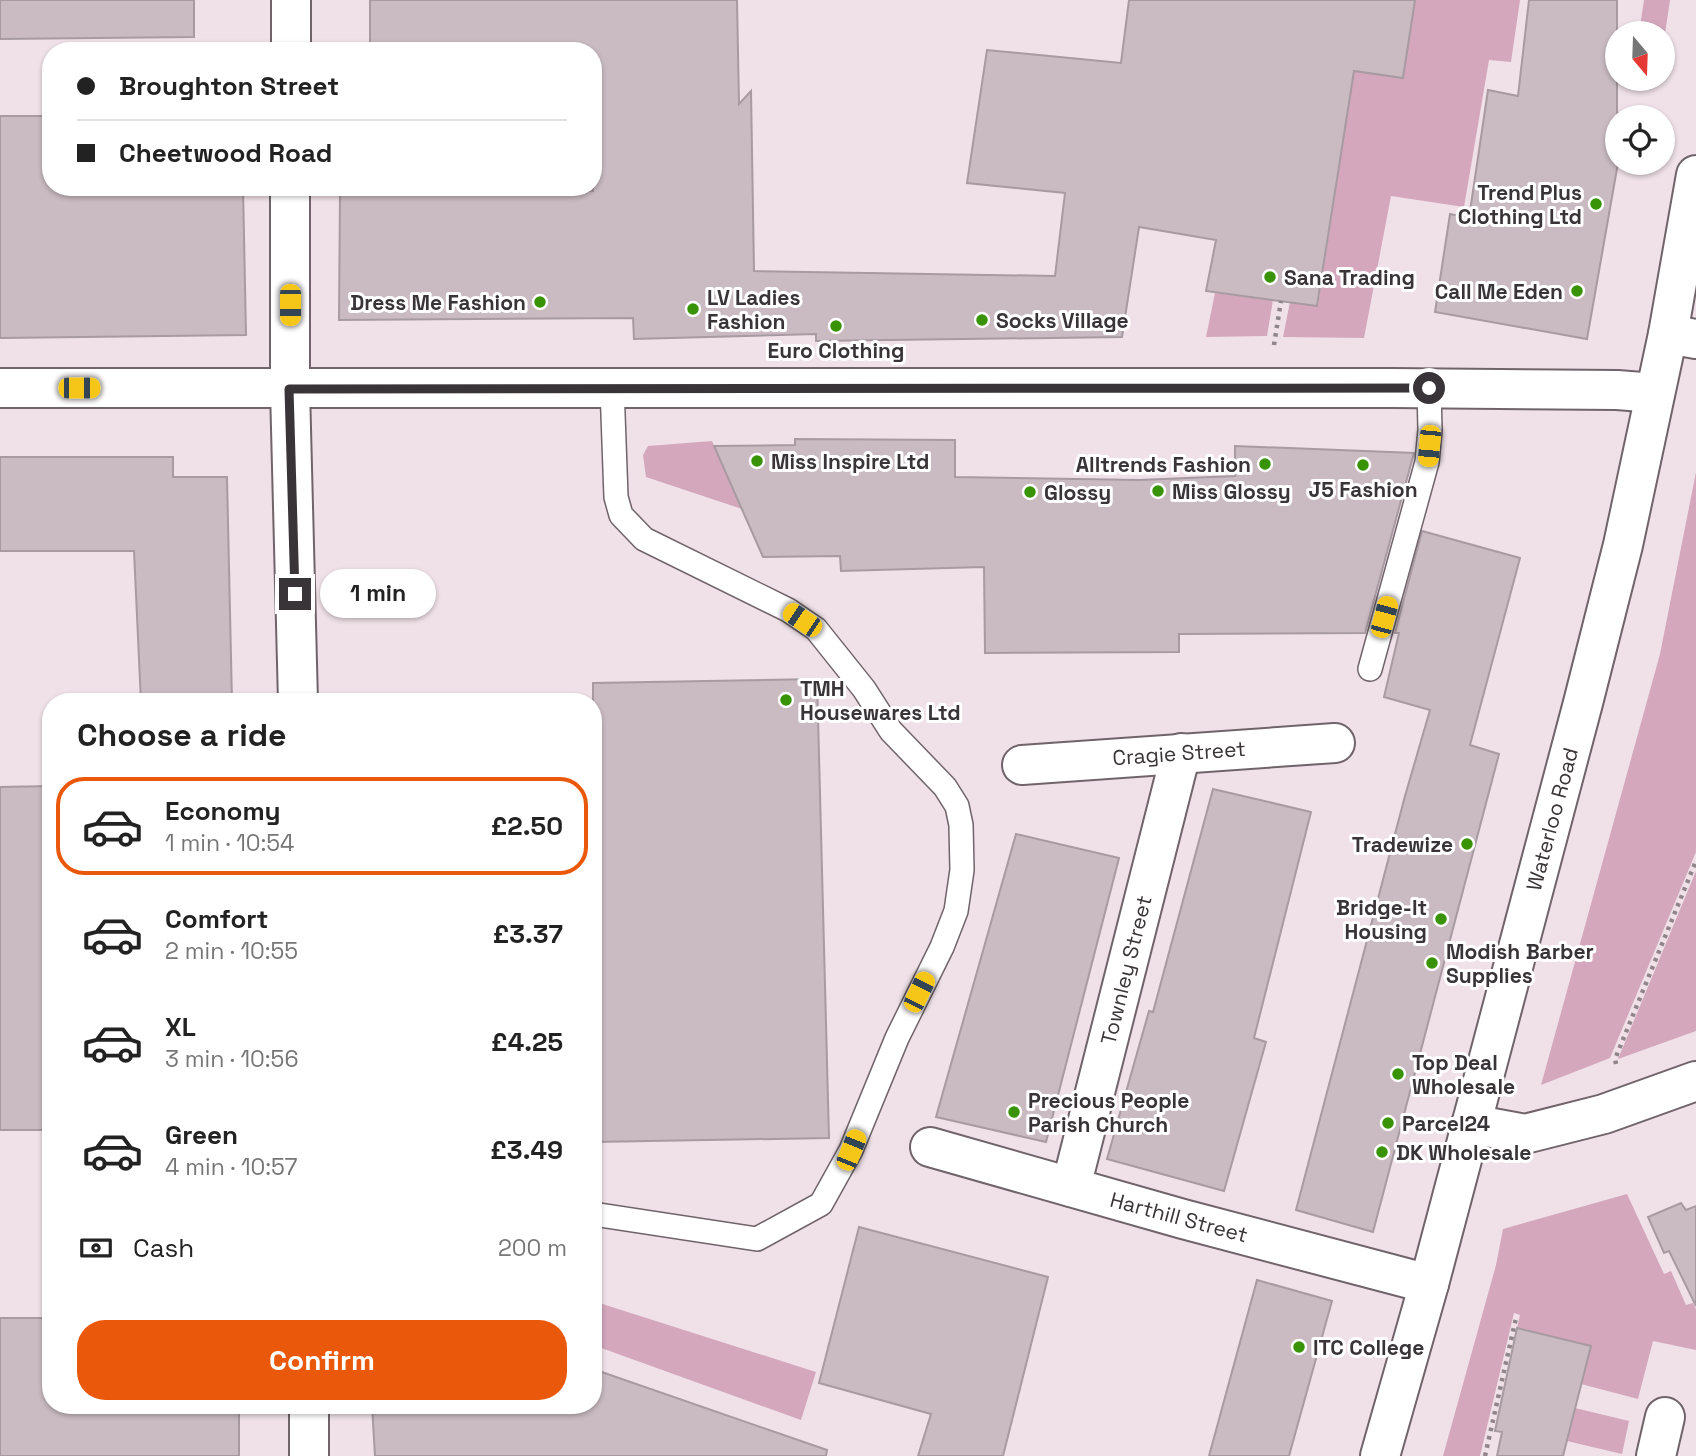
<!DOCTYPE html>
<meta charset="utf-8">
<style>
:root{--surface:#fff;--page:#f6f6f6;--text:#222;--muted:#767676;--line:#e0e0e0;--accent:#ea580c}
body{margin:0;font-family:"Space Grotesk",sans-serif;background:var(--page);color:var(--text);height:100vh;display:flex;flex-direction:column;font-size:26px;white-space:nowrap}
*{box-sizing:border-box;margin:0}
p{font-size:23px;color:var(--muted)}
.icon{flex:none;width:38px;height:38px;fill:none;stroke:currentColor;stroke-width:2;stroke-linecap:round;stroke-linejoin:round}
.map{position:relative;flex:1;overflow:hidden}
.details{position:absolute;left:42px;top:693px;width:560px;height:721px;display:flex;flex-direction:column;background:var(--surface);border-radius:28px;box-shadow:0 2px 5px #0004}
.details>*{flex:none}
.hud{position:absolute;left:42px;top:42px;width:560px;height:154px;border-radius:28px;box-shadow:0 2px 5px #0004;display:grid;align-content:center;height:154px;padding:0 35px;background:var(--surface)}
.needle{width:46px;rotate:161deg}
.tools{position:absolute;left:1605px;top:21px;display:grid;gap:14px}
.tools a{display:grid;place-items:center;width:70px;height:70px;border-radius:50%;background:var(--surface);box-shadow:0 2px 5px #0004;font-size:35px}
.end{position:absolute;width:32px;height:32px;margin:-16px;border:9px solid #393437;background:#fff;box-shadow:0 0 0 4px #fff}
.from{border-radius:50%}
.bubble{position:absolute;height:49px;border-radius:24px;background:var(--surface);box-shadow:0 2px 5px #0004;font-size:23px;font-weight:600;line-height:49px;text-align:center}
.car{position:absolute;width:21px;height:42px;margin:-21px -10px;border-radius:9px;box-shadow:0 0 5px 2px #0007;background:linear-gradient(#f5c518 24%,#345 0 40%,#f5c518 0 76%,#345 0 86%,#f5c518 0)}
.hud b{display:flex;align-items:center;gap:24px;height:66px;font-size:26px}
.hud b+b{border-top:2px solid var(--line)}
.hud i{width:18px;height:18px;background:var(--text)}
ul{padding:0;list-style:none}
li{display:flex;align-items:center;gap:21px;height:98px;margin:0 14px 10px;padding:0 21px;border:4px solid transparent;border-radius:28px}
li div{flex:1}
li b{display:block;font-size:26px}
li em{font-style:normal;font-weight:600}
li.active{border-color:var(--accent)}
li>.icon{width:63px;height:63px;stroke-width:1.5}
h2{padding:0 35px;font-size:32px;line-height:84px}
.pay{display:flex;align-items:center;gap:18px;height:77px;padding:0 35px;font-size:26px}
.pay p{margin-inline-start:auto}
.action{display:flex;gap:14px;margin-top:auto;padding:14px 35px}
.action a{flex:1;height:80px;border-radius:28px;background:var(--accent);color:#fff;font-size:28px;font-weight:600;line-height:80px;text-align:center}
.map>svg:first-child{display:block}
</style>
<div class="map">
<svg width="1696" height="1456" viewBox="0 0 1696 1456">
<rect width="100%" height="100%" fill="#efe1e7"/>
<!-- green -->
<g fill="#d4a7bd">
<path d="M 1415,0 L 1520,0 L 1511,62 L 1489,60 L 1464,207 L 1391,196 L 1364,338 L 1283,337 L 1290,302 L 1318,305 L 1354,71 L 1403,77 Z"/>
<path d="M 1644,0 L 1670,0 L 1663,47 L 1662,33 L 1639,33 Z"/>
<path d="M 1215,293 L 1273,300 L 1267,336 L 1206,337 Z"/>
<path d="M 712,441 L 742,509 L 646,477 L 643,455 L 648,446 Z"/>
<path d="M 1696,472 L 1696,852 L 1610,1058 L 1541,1085 L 1660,654 Z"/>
<path d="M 1696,871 L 1696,1031 L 1618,1059 Z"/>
<path d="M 1627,1194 L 1664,1274 L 1671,1271 L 1686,1305 L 1693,1303 L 1696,1309 L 1696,1350 L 1653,1341 L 1638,1399 L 1581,1384 L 1591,1346 L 1517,1328 L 1520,1315 L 1514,1313 L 1480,1456 L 1443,1456 L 1496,1265 L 1503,1229 Z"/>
<path d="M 593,1301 L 816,1372 L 801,1420 L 593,1345 Z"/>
<path d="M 1575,1408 L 1629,1421 L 1622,1454 L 1567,1441 Z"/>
</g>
<!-- building -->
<g fill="#c9bbc1" stroke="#a79aa0" stroke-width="2">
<path d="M 0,0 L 194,0 L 194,37 L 0,39 Z"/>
<path d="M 370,0 L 737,0 L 739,104 L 751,91 L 754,271 L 1055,276 L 1065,193 L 967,183 L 987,50 L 1121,63 L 1129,0 L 1415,0 L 1403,78 L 1354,71 L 1317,306 L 1206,291 L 1216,240 L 1139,227 L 1122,337 L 816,341 L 816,334 L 634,339 L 633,318 L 339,320 L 340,194 L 593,191 L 593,51 L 370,51 Z"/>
<path d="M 1529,0 L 1617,0 L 1617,113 L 1626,115 L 1626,117 L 1617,117 L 1618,163 L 1587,339 L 1435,312 L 1450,214 L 1469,218 L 1488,90 L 1518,96 Z"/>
<path d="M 0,116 L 51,116 L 51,187 L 243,187 L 246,335 L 0,338 Z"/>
<path d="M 795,439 L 955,440 L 955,477 L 1139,480 L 1235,476 L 1235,446 L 1414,453 L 1365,633 L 1179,634 L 1179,652 L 985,653 L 984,567 L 841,571 L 840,556 L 763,557 L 714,446 L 795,445 Z"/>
<path d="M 0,457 L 173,457 L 173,477 L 227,477 L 232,702 L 141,702 L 134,551 L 0,551 Z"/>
<path d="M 1422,531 L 1520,558 L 1470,745 L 1499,754 L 1373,1232 L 1296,1210 L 1405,796 L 1430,710 L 1384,697 L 1399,633 L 1395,633 Z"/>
<path d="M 817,679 L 829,1138 L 593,1142 L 593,683 Z"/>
<path d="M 51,786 L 51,1130 L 0,1130 L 0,787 Z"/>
<path d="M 1213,789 L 1311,812 L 1254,1038 L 1266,1042 L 1224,1191 L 1107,1159 L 1149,1011 L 1153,1012 Z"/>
<path d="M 1016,834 L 1119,858 L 1046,1142 L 936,1117 Z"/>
<path d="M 1681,1203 L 1686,1210 L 1696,1206 L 1696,1306 L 1669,1251 L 1664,1253 L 1648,1217 Z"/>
<path d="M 859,1227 L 1048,1277 L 1003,1456 L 918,1456 L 931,1414 L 819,1383 Z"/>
<path d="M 1257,1280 L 1332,1301 L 1289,1456 L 1209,1456 Z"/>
<path d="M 0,1318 L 51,1318 L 51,1405 L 239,1405 L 239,1456 L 0,1456 Z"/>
<path d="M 1517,1328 L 1591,1346 L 1563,1456 L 1497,1456 L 1502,1432 L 1495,1431 Z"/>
<path d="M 593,1369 L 827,1450 L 826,1456 L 375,1456 L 372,1405 L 593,1405 Z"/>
</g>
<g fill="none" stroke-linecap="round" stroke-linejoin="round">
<defs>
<g id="service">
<path d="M 1370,669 L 1427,462 L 1430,430 L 1429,388"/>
<path d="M 593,1214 L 757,1239 L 821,1204 L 851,1150 L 897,1038 L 942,947 L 956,911 L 962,870 L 961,825 L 957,806 L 945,787 L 891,731 L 864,689 L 816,629 L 788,610 L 644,539 L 621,515 L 616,497 L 612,387"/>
</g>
<g id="minor">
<path d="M 291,51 L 291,0"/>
<path d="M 290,187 L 290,389 L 298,702"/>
<path d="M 1668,334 L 1696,339"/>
<path d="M 0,388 L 1392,388 L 1617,390 L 1655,393"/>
<path d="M 1022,765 L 1335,743"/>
<path d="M 1471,1124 L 1525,1134 L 1604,1114 L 1696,1081"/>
<path d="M 930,1147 L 1183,1219 L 1429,1284"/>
<path d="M 1071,1187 L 1181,753"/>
<path d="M 309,1405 L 309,1456"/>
<path d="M 1656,1456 L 1665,1417"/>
</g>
<path id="secondary" d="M 1380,1456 L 1429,1284 L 1583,703 L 1623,545 L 1668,334 L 1696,175"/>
</defs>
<!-- service casing -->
<use href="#service" stroke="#70646a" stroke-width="26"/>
<!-- minor casing -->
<use href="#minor" stroke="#70646a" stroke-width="42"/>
<!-- secondary casing -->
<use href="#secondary" stroke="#70646a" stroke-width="42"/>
<!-- path -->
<g stroke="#8f858a" stroke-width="4.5" stroke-dasharray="3.5 5" stroke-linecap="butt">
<path d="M 1274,345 L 1281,301"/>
<path d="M 1616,1064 L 1615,1059 L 1696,861"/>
<path d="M 1485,1456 L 1516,1318"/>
</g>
<!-- service -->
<use href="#service" stroke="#fff" stroke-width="23"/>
<!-- minor -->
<use href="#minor" stroke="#fff" stroke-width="38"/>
<!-- secondary -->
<use href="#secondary" stroke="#fff" stroke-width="38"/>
</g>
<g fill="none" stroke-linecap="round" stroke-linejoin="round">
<!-- route -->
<path stroke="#393437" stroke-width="9" d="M 295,594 L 289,389 L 1429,388"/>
</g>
<!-- markers -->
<g fill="#389307" stroke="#fff" stroke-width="2.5">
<circle cx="1596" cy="204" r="7"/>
<circle cx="1270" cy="277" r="7"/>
<circle cx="1577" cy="291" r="7"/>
<circle cx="540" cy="302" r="7"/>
<circle cx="693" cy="309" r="7"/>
<circle cx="982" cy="320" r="7"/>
<circle cx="836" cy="326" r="7"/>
<circle cx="757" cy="461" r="7"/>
<circle cx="1265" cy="464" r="7"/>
<circle cx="1363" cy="465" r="7"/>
<circle cx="1158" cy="491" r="7"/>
<circle cx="1030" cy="492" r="7"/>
<circle cx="786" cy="700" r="7"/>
<circle cx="1467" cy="844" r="7"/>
<circle cx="1441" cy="919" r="7"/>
<circle cx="1432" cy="963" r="7"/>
<circle cx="1398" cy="1074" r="7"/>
<circle cx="1014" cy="1112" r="7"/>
<circle cx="1388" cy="1123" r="7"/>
<circle cx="1382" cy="1152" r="7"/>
<circle cx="1299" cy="1347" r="7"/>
</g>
<g text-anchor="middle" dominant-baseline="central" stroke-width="6" stroke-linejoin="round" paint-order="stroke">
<!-- poi labels -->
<g font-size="21" font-weight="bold" fill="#393437" stroke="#fff" text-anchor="start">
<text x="1582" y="192" text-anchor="end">Trend Plus<tspan x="1582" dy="24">Clothing Ltd</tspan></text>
<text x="1284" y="277">Sana Trading</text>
<text x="1563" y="291" text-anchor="end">Call Me Eden</text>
<text x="707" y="297">LV Ladies<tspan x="707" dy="24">Fashion</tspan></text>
<text x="526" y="302" text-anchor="end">Dress Me Fashion</text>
<text x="996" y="320">Socks Village</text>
<text x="836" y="350" text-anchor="middle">Euro Clothing</text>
<text x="771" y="461">Miss Inspire Ltd</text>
<text x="1251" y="464" text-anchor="end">Alltrends Fashion</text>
<text x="1363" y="489" text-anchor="middle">J5 Fashion</text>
<text x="1172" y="491">Miss Glossy</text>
<text x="1044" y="492">Glossy</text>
<text x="800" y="688">TMH<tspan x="800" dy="24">Housewares Ltd</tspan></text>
<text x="1453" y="844" text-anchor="end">Tradewize</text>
<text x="1427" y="907" text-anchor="end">Bridge-It<tspan x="1427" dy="24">Housing</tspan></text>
<text x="1446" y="951">Modish Barber<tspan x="1446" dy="24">Supplies</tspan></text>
<text x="1412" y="1062">Top Deal<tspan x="1412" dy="24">Wholesale</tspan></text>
<text x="1028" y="1100">Precious People<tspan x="1028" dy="24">Parish Church</tspan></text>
<text x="1402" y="1123">Parcel24</text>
<text x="1396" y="1152">DK Wholesale</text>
<text x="1313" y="1347">ITC College</text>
</g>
<!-- street labels -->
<g font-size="21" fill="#393437" stroke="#fff">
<text transform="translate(1179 753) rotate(-4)">Cragie Street</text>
<text transform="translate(1552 819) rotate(-75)">Waterloo Road</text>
<text transform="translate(1126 970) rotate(-76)">Townley Street</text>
<text transform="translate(1179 1217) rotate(15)">Harthill Street</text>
</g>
</g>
</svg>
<div class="tools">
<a><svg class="needle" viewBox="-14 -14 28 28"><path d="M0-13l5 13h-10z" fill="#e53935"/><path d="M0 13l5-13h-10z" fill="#767676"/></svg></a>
<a><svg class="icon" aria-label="locate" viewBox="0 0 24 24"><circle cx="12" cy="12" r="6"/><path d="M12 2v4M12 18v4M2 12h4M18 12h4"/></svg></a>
</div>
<i class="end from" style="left:1429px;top:388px"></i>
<i class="end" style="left:295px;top:594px"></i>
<div class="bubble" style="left:320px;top:569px;width:116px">1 min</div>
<i class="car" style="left:290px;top:305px;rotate:180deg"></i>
<i class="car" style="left:79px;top:388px;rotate:90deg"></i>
<i class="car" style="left:1429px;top:446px;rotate:185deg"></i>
<i class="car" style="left:1384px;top:617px;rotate:15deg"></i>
<i class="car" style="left:802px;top:620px;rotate:304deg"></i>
<i class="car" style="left:919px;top:992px;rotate:26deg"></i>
<i class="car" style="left:851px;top:1150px;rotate:22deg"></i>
<div class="hud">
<b><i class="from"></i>Broughton Street</b>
<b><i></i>Cheetwood Road</b>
</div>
<section class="details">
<h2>Choose a ride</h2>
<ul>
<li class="active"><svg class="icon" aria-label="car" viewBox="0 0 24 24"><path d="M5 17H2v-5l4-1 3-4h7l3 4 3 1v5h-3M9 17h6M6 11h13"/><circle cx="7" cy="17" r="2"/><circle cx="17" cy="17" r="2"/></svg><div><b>Economy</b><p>1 min · 10:54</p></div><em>£2.50</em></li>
<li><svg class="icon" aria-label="car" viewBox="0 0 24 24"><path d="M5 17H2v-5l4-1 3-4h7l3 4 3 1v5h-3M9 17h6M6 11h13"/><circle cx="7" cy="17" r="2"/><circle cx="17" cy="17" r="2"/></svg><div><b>Comfort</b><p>2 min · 10:55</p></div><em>£3.37</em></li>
<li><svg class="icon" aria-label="car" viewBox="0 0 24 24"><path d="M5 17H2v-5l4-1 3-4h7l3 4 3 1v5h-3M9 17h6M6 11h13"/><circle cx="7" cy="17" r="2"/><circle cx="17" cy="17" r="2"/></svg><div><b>XL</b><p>3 min · 10:56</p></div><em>£4.25</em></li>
<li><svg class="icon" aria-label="car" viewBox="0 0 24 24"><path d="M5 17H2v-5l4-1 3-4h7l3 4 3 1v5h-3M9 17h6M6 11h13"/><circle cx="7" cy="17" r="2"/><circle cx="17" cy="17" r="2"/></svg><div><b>Green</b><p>4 min · 10:57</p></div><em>£3.49</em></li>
</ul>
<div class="pay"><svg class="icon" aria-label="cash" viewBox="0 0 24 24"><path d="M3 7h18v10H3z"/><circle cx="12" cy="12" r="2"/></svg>Cash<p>200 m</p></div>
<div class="action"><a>Confirm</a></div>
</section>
</div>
